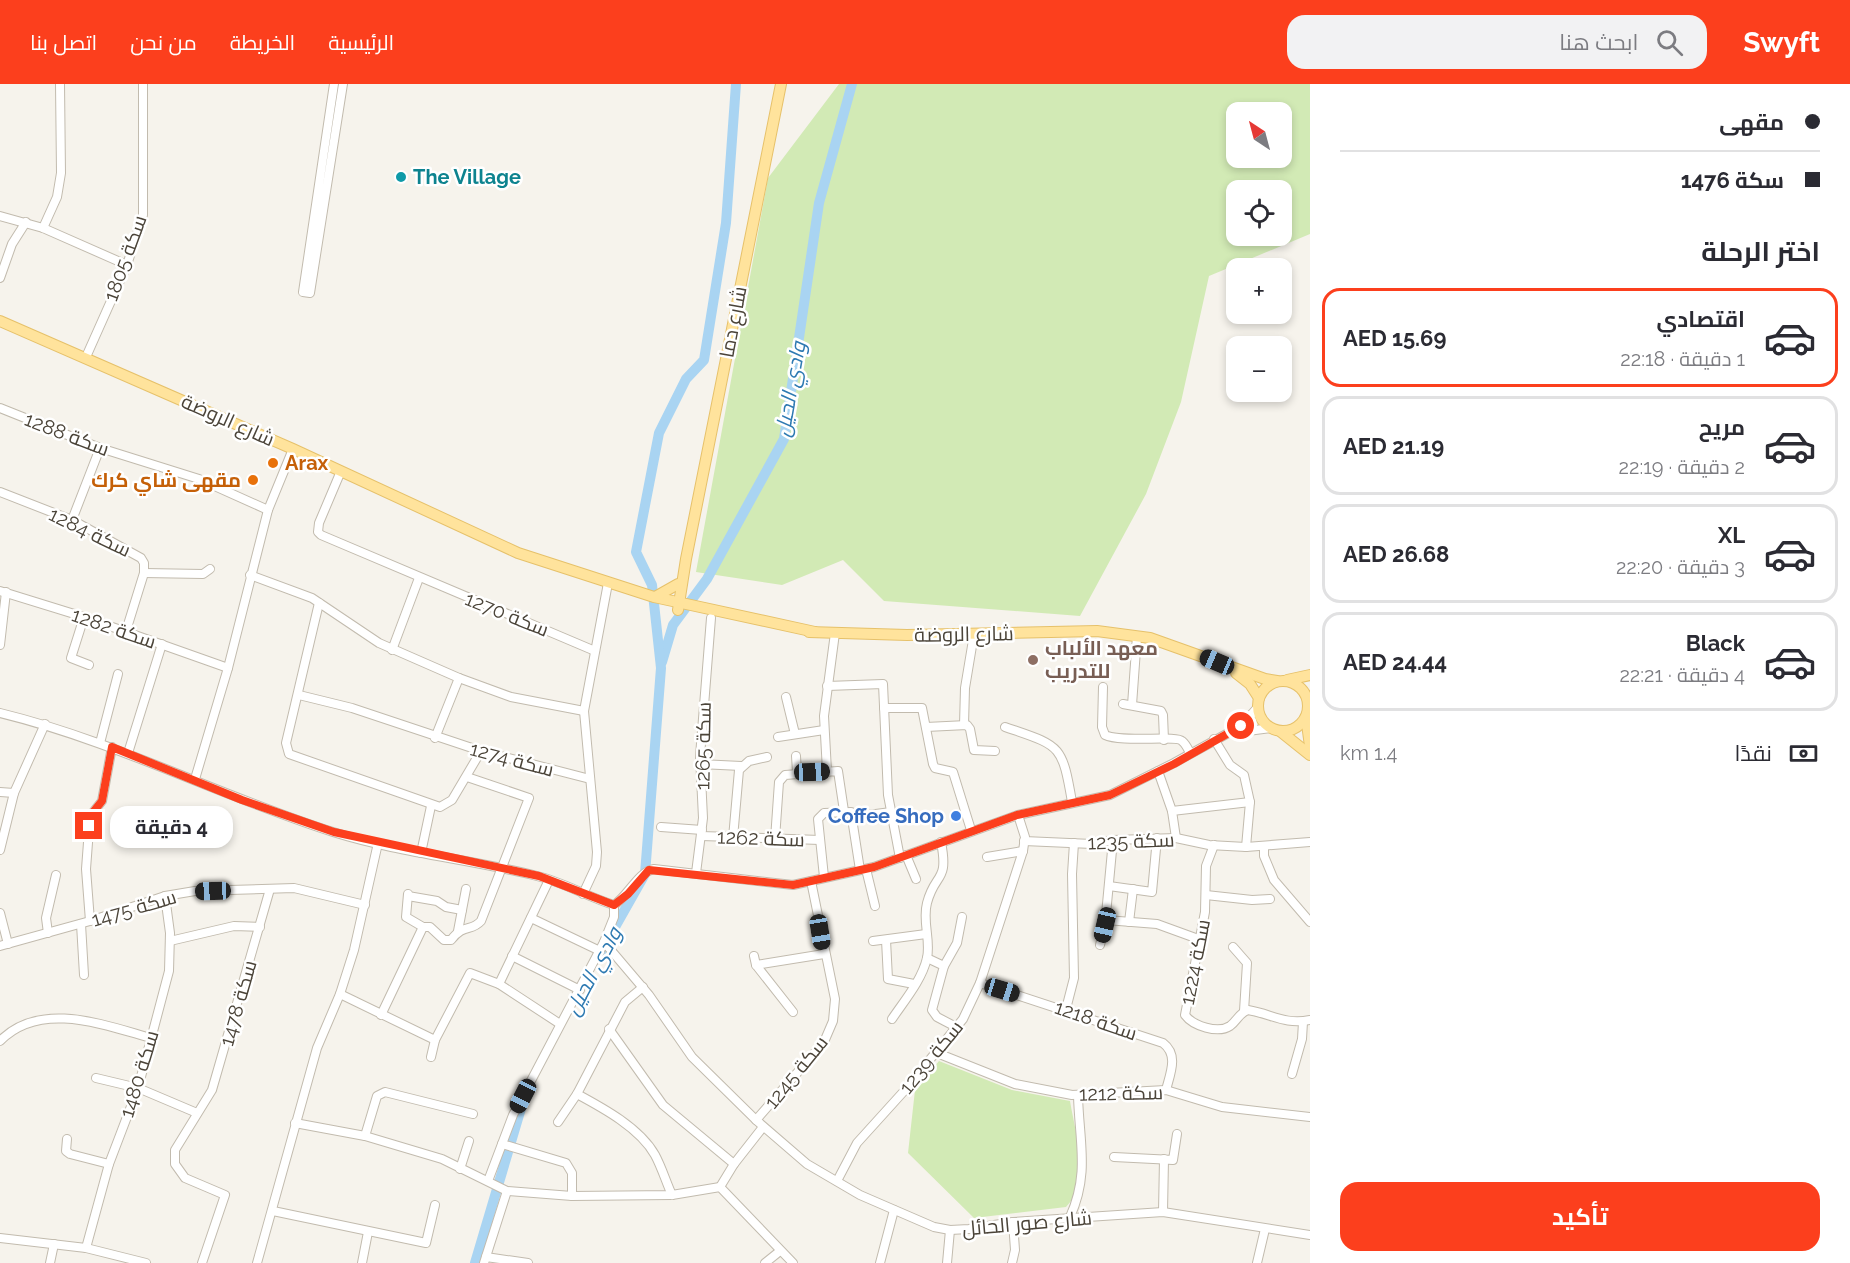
<!DOCTYPE html>
<html lang="ar">
<meta charset="utf-8">
<style>
:root{--surface:#fff;--page:#f2f2f3;--text:#2b2b33;--muted:#7c7c81;--line:#e1e1e2;--accent:#fc3f1d}
body{margin:0;font-family:Raleway,Cairo,sans-serif;background:var(--page);color:var(--text);direction:rtl;height:100vh;display:flex;flex-direction:column;font-size:22px;white-space:nowrap}
*{box-sizing:border-box;margin:0}
p{font-size:20px;color:var(--muted)}
.icon{flex:none;width:33px;height:33px;fill:none;stroke:currentColor;stroke-width:2;stroke-linecap:round;stroke-linejoin:round}
.map{position:relative;flex:1;overflow:hidden;direction:ltr}
.details{display:flex;flex-direction:column;background:var(--surface);width:540px}
.details>*{flex:none}
.hud{display:grid;align-content:center;height:132px;padding:0 30px;background:var(--surface)}
.needle{width:39px;rotate:324deg}
.tools{position:absolute;left:1226px;top:18px;display:grid;gap:12px}
.tools a{display:grid;place-items:center;width:66px;height:66px;border-radius:12px;background:var(--surface);box-shadow:0 3px 9px #0003;font-size:30px}
.end{position:absolute;width:27px;height:27px;margin:-14px;border:8px solid #fc3f1d;background:#fff;box-shadow:0 0 0 3px #fff}
.from{border-radius:50%}
.bubble{position:absolute;height:42px;border-radius:18px;background:var(--surface);box-shadow:0 3px 9px #0003;font-size:20px;font-weight:700;line-height:42px;text-align:center;direction:rtl}
.car{position:absolute;width:18px;height:36px;margin:-18px -9px;border-radius:8px;box-shadow:0 0 4px 2px #0007;background:linear-gradient(#222 24%,#8ab4d8 0 40%,#222 0 76%,#8ab4d8 0 86%,#222 0)}
.hud b{display:flex;align-items:center;gap:21px;height:57px;font-size:22px}
.hud b+b{border-top:2px solid var(--line)}
.hud i{width:15px;height:15px;background:var(--text)}
ul{padding:0;list-style:none}
li{display:flex;align-items:center;gap:18px;height:99px;margin:0 12px 9px;padding:0 18px;border:3px solid var(--line);border-radius:18px}
li div{flex:1}
li b{display:block;font-size:22px}
li em{font-style:normal;font-weight:700}
li.active{border-color:var(--accent)}
li>.icon{width:54px;height:54px;stroke-width:1.5}
h2{padding:0 30px;font-size:27px;line-height:72px}
.pay{display:flex;align-items:center;gap:15px;height:66px;padding:0 30px;font-size:22px}
.pay p{margin-inline-start:auto}
.action{display:flex;gap:12px;margin-top:auto;padding:12px 30px}
.action a{flex:1;height:69px;border-radius:18px;background:var(--accent);color:#fff;font-size:24px;font-weight:700;line-height:69px;text-align:center}
header{display:flex;align-items:center;gap:36px;box-sizing:border-box;height:84px;padding:0 30px;background:var(--accent);color:#fff}
header strong{font-size:28px}
nav{display:flex;gap:33px;margin-inline-start:auto;font-size:21px}
.search{width:420px;height:54px;background:var(--page);display:flex;align-items:center;gap:15px;box-sizing:border-box;padding:0 21px;border-radius:18px;color:var(--muted);font-size:22px}
main{display:flex;flex:1;min-height:0}
.map>svg:first-child{display:block}
</style>
<header>
<strong>Swyft</strong>
<div class="search"><svg class="icon" aria-label="search" viewBox="0 0 24 24"><circle cx="10" cy="10" r="6"/><path d="M15 15l6 6"/></svg>ابحث هنا</div>
<nav><a>الرئيسية</a><a>الخريطة</a><a>من نحن</a><a>اتصل بنا</a></nav>
</header>
<main>
<section class="details">
<div class="hud">
<b><i class="from"></i>مقهى</b>
<b><i></i>سكة 1476</b>
</div>
<h2>اختر الرحلة</h2>
<ul>
<li class="active"><svg class="icon" aria-label="car" viewBox="0 0 24 24"><path d="M5 17H2v-5l4-1 3-4h7l3 4 3 1v5h-3M9 17h6M6 11h13"/><circle cx="7" cy="17" r="2"/><circle cx="17" cy="17" r="2"/></svg><div><b>اقتصادي</b><p>1 دقيقة · 22:18</p></div><em>AED 15.69</em></li>
<li><svg class="icon" aria-label="car" viewBox="0 0 24 24"><path d="M5 17H2v-5l4-1 3-4h7l3 4 3 1v5h-3M9 17h6M6 11h13"/><circle cx="7" cy="17" r="2"/><circle cx="17" cy="17" r="2"/></svg><div><b>مريح</b><p>2 دقيقة · 22:19</p></div><em>AED 21.19</em></li>
<li><svg class="icon" aria-label="car" viewBox="0 0 24 24"><path d="M5 17H2v-5l4-1 3-4h7l3 4 3 1v5h-3M9 17h6M6 11h13"/><circle cx="7" cy="17" r="2"/><circle cx="17" cy="17" r="2"/></svg><div><b>XL</b><p>3 دقيقة · 22:20</p></div><em>AED 26.68</em></li>
<li><svg class="icon" aria-label="car" viewBox="0 0 24 24"><path d="M5 17H2v-5l4-1 3-4h7l3 4 3 1v5h-3M9 17h6M6 11h13"/><circle cx="7" cy="17" r="2"/><circle cx="17" cy="17" r="2"/></svg><div><b>Black</b><p>4 دقيقة · 22:21</p></div><em>AED 24.44</em></li>
</ul>
<div class="pay"><svg class="icon" aria-label="cash" viewBox="0 0 24 24"><path d="M3 7h18v10H3z"/><circle cx="12" cy="12" r="2"/></svg>نقدًا<p>1.4 km</p></div>
<div class="action"><a>تأكيد</a></div>
</section>
<div class="map">
<svg width="1310" height="1179" viewBox="0 0 1310 1179">
<rect width="100%" height="100%" fill="#f6f3ec"/>
<!-- green -->
<g fill="#d2eab5" fill-rule="evenodd">
<path d="M 839,0 L 1310,0 L 1310,150 L 1209,192 L 1181,318 L 1146,410 L 1080,532 L 884,517 L 843,476 L 782,501 L 696,488 L 768,94 ZM 1236,28 L 1281,28 L 1281,74 L 1236,74 ZM 1236,106 L 1281,106 L 1281,152 L 1236,152 Z"/>
<path d="M 939,977 L 1012,1006 L 1070,1017 C 1075,1049 1092,1097 1066,1123 L 974,1134 L 908,1069 L 915,1006 Z"/>
</g>
<g fill="none" stroke-linecap="round" stroke-linejoin="round">
<!-- river -->
<g stroke="#a9d4f2" stroke-width="10">
<path d="M 662,578 L 673,541 L 707,495 L 784,355 L 819,119 L 852,0"/>
<path d="M 602,866 L 645,790 L 661,584 L 652,501 L 636,468 L 659,349 L 686,295 L 704,276 L 726,139 L 736,0"/>
<path d="M 475,1179 L 522,1021"/>
</g>
<defs>
<g id="minor">
<path d="M 334,0 L 303,208 L 310,209 L 343,0"/>
<path d="M 0,132 L 43,144 L 127,181"/>
<path d="M 43,144 L 57,113 L 61,89 L 60,0"/>
<path d="M 0,194 L 12,160 L 26,138"/>
<path d="M 86,273 L 127,181 L 143,131 L 143,0"/>
<path d="M 0,324 L 100,364 L 199,395 L 268,426"/>
<path d="M 341,387 L 319,439 L 318,448 L 321,451 L 595,567"/>
<path d="M 0,408 L 72,436 L 141,474 L 144,479 L 144,489 L 126,547"/>
<path d="M 72,436 L 100,364"/>
<path d="M 144,489 L 203,490 L 210,485"/>
<path d="M 250,491 L 312,514 L 379,559 L 459,594 L 511,613 L 584,627"/>
<path d="M 0,507 L 84,533 L 228,584"/>
<path d="M 319,519 L 286,659 L 289,670 L 440,723 L 452,716 L 481,667"/>
<path d="M 84,533 L 71,574 L 89,581"/>
<path d="M 0,561 L 6,508"/>
<path d="M 392,566 L 419,494"/>
<path d="M 827,602 L 883,600 L 888,711 L 900,774"/>
<path d="M 1103,603 L 1102,643 L 1105,651 C 1121,659 1176,651 1182,657 C 1186,660 1188,665 1190,669"/>
<path d="M 299,611 L 352,624 L 481,667 L 590,695"/>
<path d="M 786,613 L 795,650"/>
<path d="M 1123,620 L 1161,627 L 1163,631 L 1164,656"/>
<path d="M 1132,621 L 1137,552"/>
<path d="M 884,624 L 922,624 L 933,680 L 935,684 L 953,688 L 971,746"/>
<path d="M 0,629 C 115,657 220,712 333,748 C 400,769 470,775 537,792 C 563,798 588,813 614,821 C 628,812 638,788 654,785 L 793,801 L 874,783 L 1018,731 L 1110,711 L 1174,679 L 1241,642 L 1258,623"/>
<path d="M 964,641 L 965,604 L 974,550"/>
<path d="M 926,643 L 967,641 L 970,645 L 974,666 L 995,667"/>
<path d="M 1005,643 C 1060,662 1062,659 1072,718"/>
<path d="M 1232,649 L 1271,644"/>
<path d="M 778,653 L 824,646"/>
<path d="M 435,654 L 459,594"/>
<path d="M 1214,655 L 1230,681 L 1244,691 L 1250,718 L 1246,763"/>
<path d="M 100,659 L 118,590"/>
<path d="M 128,669 L 162,560"/>
<path d="M 796,672 L 797,688"/>
<path d="M 700,680 L 741,682"/>
<path d="M 827,687 L 824,632 L 835,549"/>
<path d="M 1158,687 L 1172,727 L 1176,754"/>
<path d="M 195,695 L 228,584 L 268,426 L 293,365"/>
<path d="M 0,708 L 14,709"/>
<path d="M 1172,727 L 1250,718"/>
<path d="M 853,733 L 891,728"/>
<path d="M 661,743 L 702,746"/>
<path d="M 701,752 L 820,756"/>
<path d="M 733,754 L 739,686 L 749,677 L 767,673"/>
<path d="M 775,755 L 779,698 L 785,691 L 838,687 L 844,727"/>
<path d="M 1024,757 L 1092,760 L 1113,756 L 1176,754 L 1209,761 L 1246,763 L 1310,758"/>
<path d="M 1214,761 L 1206,782 L 1205,828 L 1185,931 C 1193,942 1218,950 1230,942 C 1237,937 1239,929 1248,926 C 1272,930 1284,941 1310,936"/>
<path d="M 1264,762 L 1264,772 L 1274,796 L 1310,838"/>
<path d="M 0,766 L 14,709 L 45,640"/>
<path d="M 421,769 L 431,722"/>
<path d="M 906,771 L 916,795"/>
<path d="M 987,773 L 1023,767"/>
<path d="M 866,785 L 875,822"/>
<path d="M 696,789 L 703,734 L 700,672 L 711,534"/>
<path d="M 824,793 L 818,735 L 824,729 L 851,728 L 860,786"/>
<path d="M 1109,802 L 1152,808 L 1157,754"/>
<path d="M 408,810 L 406,833 L 423,843 L 430,843 L 444,856 L 451,856 C 464,839 471,848 481,837 L 529,714 L 467,693"/>
<path d="M 583,810 L 596,782 L 597,768 L 584,627 L 608,499"/>
<path d="M 1206,811 L 1252,816 L 1270,815"/>
<path d="M 408,812 L 437,817 L 446,823 L 462,826"/>
<path d="M 0,829 L 8,860"/>
<path d="M 531,834 L 600,867"/>
<path d="M 1106,836 L 1157,840 L 1201,856"/>
<path d="M 90,837 L 86,785 L 90,732 L 102,717 L 112,663"/>
<path d="M 1129,838 L 1133,805"/>
<path d="M 81,840 L 84,891"/>
<path d="M 458,847 L 466,805"/>
<path d="M 48,849 L 46,834 L 56,791"/>
<path d="M 886,856 L 888,895 L 914,900"/>
<path d="M 170,857 L 234,842 L 260,843"/>
<path d="M 873,857 L 926,850"/>
<path d="M 604,858 L 649,911 L 692,973 L 756,1036 L 807,1080 L 860,1111 L 934,1143 L 950,1146 L 969,1145 L 1013,1138 L 1163,1128 L 1310,1151"/>
<path d="M 1100,861 L 1105,841 L 1113,756"/>
<path d="M 0,862 L 90,837 L 165,812 L 195,807 L 294,804 L 365,821"/>
<path d="M 1233,863 L 1247,879 L 1244,927"/>
<path d="M 512,872 L 580,906"/>
<path d="M 754,872 L 756,881 L 793,928"/>
<path d="M 927,874 L 944,882 L 932,926 L 937,933 L 958,944"/>
<path d="M 756,881 L 824,870"/>
<path d="M 944,882 L 957,859 L 962,833"/>
<path d="M 980,899 L 1163,959 C 1179,971 1170,990 1166,1006"/>
<path d="M 499,900 L 549,796"/>
<path d="M 340,910 L 435,956"/>
<path d="M 1066,925 L 1074,894 L 1072,790 L 1074,759"/>
<path d="M 381,931 L 423,843"/>
<path d="M 892,935 C 904,917 922,896 927,874 C 931,856 922,837 927,819 C 935,788 949,799 941,758"/>
<path d="M 609,945 L 663,1021 L 734,1080"/>
<path d="M 0,957 C 40,916 104,941 151,954"/>
<path d="M 937,969 L 1015,1000 L 1072,1011 L 1166,1006 L 1222,1023 L 1310,1033"/>
<path d="M 431,973 L 435,956 L 470,889 L 499,900 L 560,940"/>
<path d="M 1292,990 L 1302,955 L 1303,938"/>
<path d="M 96,994 L 138,1004 L 197,1029"/>
<path d="M 577,1010 C 603,1024 640,1044 655,1071 C 662,1084 666,1098 672,1111"/>
<path d="M 756,1036 L 824,958 L 833,937 L 835,915 L 811,797"/>
<path d="M 558,1038 L 577,1010 L 625,918 L 643,903"/>
<path d="M 295,1039 L 365,1052 L 442,1075 L 507,1107 L 572,1112 L 672,1111 L 720,1103 L 793,1179"/>
<path d="M 365,1052 L 377,1012 L 385,1008 L 473,1030"/>
<path d="M 67,1055 L 66,1067 L 70,1070 L 109,1080"/>
<path d="M 502,1060 L 566,1079 L 572,1089 L 572,1112"/>
<path d="M 1114,1073 L 1173,1076 L 1177,1050"/>
<path d="M 460,1085 L 469,1057"/>
<path d="M 488,1097 L 513,1031 L 604,858 L 614,833 L 614,821"/>
<path d="M 837,1097 L 857,1059 L 905,1006 L 963,935 L 980,899 L 1023,767 L 1025,753 L 1018,731"/>
<path d="M 720,1103 L 734,1080 L 763,1043"/>
<path d="M 273,1127 L 426,1159 L 435,1121"/>
<path d="M 1163,1128 L 1164,1075"/>
<path d="M 1070,1133 C 1090,1089 1079,1057 1078,1011"/>
<path d="M 0,1154 L 86,1164 L 146,1179"/>
<path d="M 86,1164 L 109,1080 L 138,1004 L 169,887 L 170,849 L 165,812"/>
<path d="M 486,1173 L 528,1179"/>
<path d="M 50,1179 L 54,1160"/>
<path d="M 202,1179 L 225,1111 L 185,1094 L 175,1080 L 175,1066 L 212,1006 L 270,805"/>
<path d="M 257,1179 L 317,964 L 340,910 L 354,866 L 378,759"/>
<path d="M 362,1179 L 368,1148"/>
<path d="M 484,1179 L 507,1107"/>
<path d="M 765,1179 L 780,1167"/>
<path d="M 880,1179 L 894,1126"/>
<path d="M 947,1179 L 950,1146"/>
<path d="M 1012,1179 L 1015,1166 L 1013,1138"/>
<path d="M 1257,1179 L 1265,1145"/>
</g>
<g id="major">
<path d="M 0,237 L 293,365 L 518,469 L 654,513 L 815,548"/>
<path d="M 655,513 L 678,500"/>
<path d="M 678,526 L 686,475 L 781,0"/>
<path d="M 809,548 L 907,551 L 1097,547 L 1150,554 L 1265,595 L 1277,597"/>
<path d="M 1236,589 L 1250,600 L 1259,614"/>
<path d="M 1287,596 L 1310,591"/>
<circle cx="1283" cy="622" r="25"/>
<path d="M 1306,633 L 1310,662"/>
<path d="M 1280,647 L 1310,671"/>
</g>
</defs>
<!-- minor casing -->
<use href="#minor" stroke="#c2bbae" stroke-width="10"/>
<!-- major casing -->
<use href="#major" stroke="#e6c16a" stroke-width="12"/>
<!-- minor -->
<use href="#minor" stroke="#fff" stroke-width="8"/>
<!-- major -->
<use href="#major" stroke="#ffe39c" stroke-width="10"/>
</g>
<g fill="none" stroke-linecap="round" stroke-linejoin="round">
<!-- route -->
<path stroke="#fc3f1d" stroke-width="8" d="M 89,742 L 90,732 L 102,717 L 112,663 L 242,716 L 334,748 L 539,792 L 614,821 L 628,810 L 649,786 L 793,801 L 874,783 L 1017,731 L 1110,711 L 1174,680 L 1241,642"/>
</g>
<!-- markers -->
<circle fill="#0f9aa8" stroke="#fff" stroke-width="2" cx="401" cy="93" r="6"/>
<g fill="#e8710a" stroke="#fff" stroke-width="2">
<circle cx="273" cy="379" r="6"/>
<circle cx="253" cy="396" r="6"/>
</g>
<circle fill="#8d6e63" stroke="#fff" stroke-width="2" cx="1033" cy="576" r="6"/>
<circle fill="#3f7fe0" stroke="#fff" stroke-width="2" cx="956" cy="732" r="6"/>
<g text-anchor="middle" dominant-baseline="central" stroke-width="5" stroke-linejoin="round" paint-order="stroke">
<!-- culture labels -->
<g font-size="20" font-weight="bold" fill="#0d838f" stroke="#fff" text-anchor="start">
<text x="413" y="93">The Village</text>
</g>
<!-- street labels -->
<g font-size="20" fill="#4b4439" stroke="#fff">
<text transform="translate(125 174) rotate(-70)">سكة 1805</text>
<text transform="translate(733 238) rotate(-79)">شارع دما</text>
<text transform="translate(228 336) rotate(24)">شارع الروضة</text>
<text transform="translate(67 350) rotate(21)">سكة 1288</text>
<text transform="translate(90 448) rotate(26)">سكة 1284</text>
<text transform="translate(507 530) rotate(22)">سكة 1270</text>
<text transform="translate(114 544) rotate(19)">سكة 1282</text>
<text transform="translate(964 550) rotate(-1)">شارع الروضة</text>
<text transform="translate(703 662) rotate(-89)">سكة 1265</text>
<text transform="translate(512 675) rotate(15)">سكة 1274</text>
<text transform="translate(761 754) rotate(2)">سكة 1262</text>
<text transform="translate(1131 757) rotate(-2)">سكة 1235</text>
<text transform="translate(134 824) rotate(-16)">سكة 1475</text>
<text transform="translate(1195 878) rotate(-79)">سكة 1224</text>
<text transform="translate(238 919) rotate(-74)">سكة 1478</text>
<text transform="translate(1096 936) rotate(19)">سكة 1218</text>
<text transform="translate(931 973) rotate(-51)">سكة 1239</text>
<text transform="translate(796 988) rotate(-51)">سكة 1245</text>
<text transform="translate(139 990) rotate(-73)">سكة 1480</text>
<text transform="translate(1121 1009) rotate(-1)">سكة 1212</text>
<text transform="translate(1027 1139) rotate(-5)">شارع صور الحائل</text>
</g>
<!-- food labels -->
<g font-size="20" font-weight="bold" fill="#c56008" stroke="#fff" text-anchor="start">
<text x="285" y="379">Arax</text>
<text x="241" y="396" text-anchor="end">مقهى شاي كرك</text>
</g>
<!-- education labels -->
<g font-size="20" font-weight="bold" fill="#785e54" stroke="#fff" text-anchor="start">
<text x="1045" y="564">معهد الألباب<tspan x="1045" dy="23">للتدريب</tspan></text>
</g>
<!-- shop labels -->
<g font-size="20" font-weight="bold" fill="#366cbe" stroke="#fff" text-anchor="end">
<text x="944" y="732">Coffee Shop</text>
</g>
<!-- water labels -->
<g font-size="21" font-style="italic" fill="#2e7ab2" stroke="#fff">
<text transform="translate(790 305) rotate(-80)">وادي الحيل</text>
<text transform="translate(593 887) rotate(-62)">وادي الحيل</text>
</g>
</g>
</svg>
<div class="tools">
<a><svg class="needle" viewBox="-14 -14 28 28"><path d="M0-13l5 13h-10z" fill="#e53935"/><path d="M0 13l5-13h-10z" fill="#7c7c81"/></svg></a>
<a><svg class="icon" aria-label="locate" viewBox="0 0 24 24"><circle cx="12" cy="12" r="6"/><path d="M12 2v4M12 18v4M2 12h4M18 12h4"/></svg></a>
<a>+</a>
<a>−</a>
</div>
<i class="end from" style="left:1241px;top:642px"></i>
<i class="end" style="left:89px;top:742px"></i>
<div class="bubble" style="left:110px;top:722px;width:123px">4 دقيقة</div>
<i class="car" style="left:1217px;top:578px;rotate:293deg"></i>
<i class="car" style="left:812px;top:688px;rotate:88deg"></i>
<i class="car" style="left:213px;top:807px;rotate:268deg"></i>
<i class="car" style="left:1105px;top:841px;rotate:193deg"></i>
<i class="car" style="left:820px;top:848px;rotate:171deg"></i>
<i class="car" style="left:1002px;top:906px;rotate:107deg"></i>
<i class="car" style="left:523px;top:1012px;rotate:207deg"></i>
</div>
</main>
